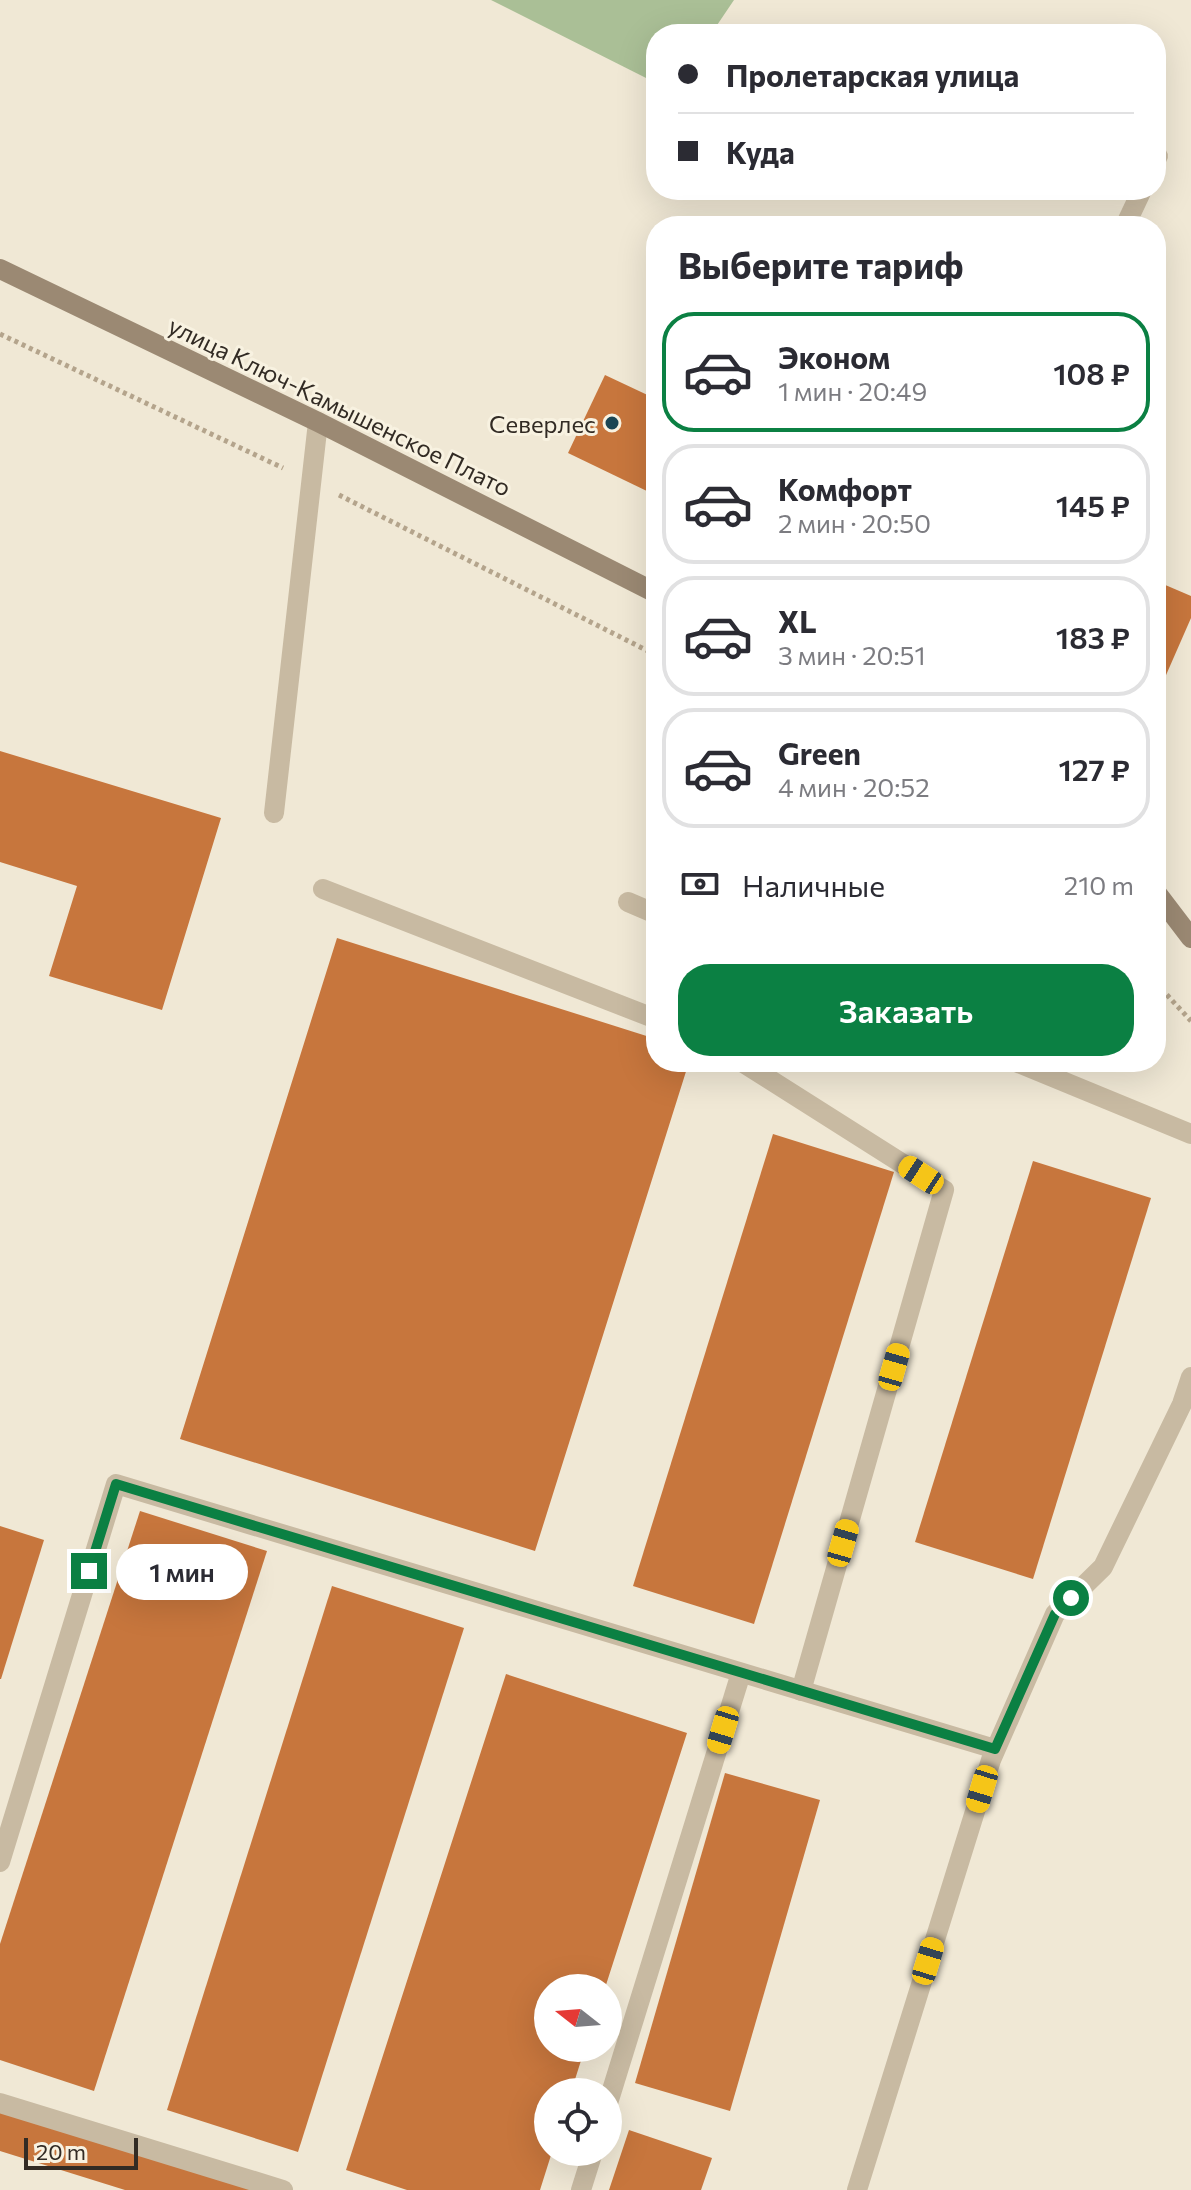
<!DOCTYPE html>
<html lang="ru">
<meta charset="utf-8">
<style>
:root{--surface:#fff;--page:#f7f7f7;--text:#2b2b33;--muted:#7c7c81;--line:#e1e1e2;--accent:#0b8043}
body{margin:0;font-family:Commissioner,sans-serif;background:var(--page);color:var(--text);height:100vh;display:flex;flex-direction:column;font-size:30px;white-space:nowrap}
*{box-sizing:border-box;margin:0}
p{font-size:26px;color:var(--muted)}
.icon{flex:none;width:44px;height:44px;fill:none;stroke:currentColor;stroke-width:2;stroke-linecap:round;stroke-linejoin:round}
.map{position:relative;flex:1;overflow:hidden}
.panel{position:absolute;left:646px;top:216px;width:520px;height:856px;display:flex;flex-direction:column;background:var(--surface);border-radius:32px;box-shadow:0 8px 32px #0002}
.panel>*{flex:none}
.hud{position:absolute;left:646px;top:24px;width:520px;height:176px;border-radius:32px;box-shadow:0 8px 32px #0002;display:grid;align-content:center;height:176px;padding:0 32px;background:var(--surface)}
.needle{width:52px;rotate:287deg}
.fabs{position:absolute;left:534px;top:1974px;display:grid;gap:16px}
.fabs a{display:grid;place-items:center;width:88px;height:88px;border-radius:50%;background:var(--surface);box-shadow:0 8px 32px #0002;font-size:40px}
.scale{position:absolute;left:24px;bottom:20px;width:114px;box-sizing:border-box;padding-left:8px;border:4px solid #322b24;border-top:0;font-size:22px;line-height:28px;white-space:nowrap;color:#322b24;-webkit-text-stroke:6px #f8f2e1;paint-order:stroke}
.end{position:absolute;width:36px;height:36px;margin:-18px;border:10px solid #0b8043;background:#fff;box-shadow:0 0 0 4px #fff}
.from{border-radius:50%}
.bubble{position:absolute;height:56px;border-radius:28px;background:var(--surface);box-shadow:0 8px 32px #0002;font-size:26px;font-weight:600;line-height:56px;text-align:center}
.car{position:absolute;width:24px;height:48px;margin:-24px -12px;border-radius:10px;box-shadow:0 0 6px 2px #0007;background:linear-gradient(#f5c518 24%,#345 0 40%,#f5c518 0 76%,#345 0 86%,#f5c518 0)}
.hud b{display:flex;align-items:center;gap:28px;height:76px;font-size:30px}
.hud b+b{border-top:2px solid var(--line)}
.hud i{width:20px;height:20px;background:var(--text)}
ul{padding:0;list-style:none}
li{display:flex;align-items:center;gap:24px;height:120px;margin:0 16px 12px;padding:0 16px;border:4px solid var(--line);border-radius:32px}
li div{flex:1}
li b{display:block;font-size:30px}
li em{font-style:normal;font-weight:600}
li.on{border-color:var(--accent)}
li>.icon{width:72px;height:72px;stroke-width:1.5}
h2{padding:0 32px;font-size:36px;line-height:96px}
.pay{display:flex;align-items:center;gap:20px;height:88px;padding:0 32px;font-size:30px}
.pay p{margin-inline-start:auto}
.action{display:flex;gap:16px;margin-top:auto;padding:16px 32px}
.action a{flex:1;height:92px;border-radius:32px;background:var(--accent);color:#fff;font-size:32px;font-weight:600;line-height:92px;text-align:center}
.map>svg:first-child{display:block}
</style>
<div class="map">
<svg width="1191" height="2190" viewBox="0 0 1191 2190">
<rect width="100%" height="100%" fill="#f0e8d5"/>
<!-- green -->
<path fill="#aabf96" d="M 491,0 L 734,0 L 711,34 L 656,34 L 656,83 Z"/>
<!-- building -->
<g fill="#c7763d">
<path d="M 605,375 L 656,399 L 656,484 L 651,493 L 568,453 Z"/>
<path d="M 1156,581 L 1191,596 L 1191,618 L 1156,698 Z"/>
<path d="M 0,751 L 221,818 L 162,1010 L 49,976 L 77,886 L 0,862 Z"/>
<path d="M 337,938 L 656,1039 L 656,1062 L 689,1062 L 535,1551 L 180,1439 Z"/>
<path d="M 773,1134 L 894,1172 L 754,1624 L 633,1586 Z"/>
<path d="M 1033,1161 L 1151,1198 L 1033,1579 L 915,1542 Z"/>
<path d="M 140,1511 L 267,1551 L 94,2091 L 0,2060 L 0,1944 Z"/>
<path d="M 0,1526 L 44,1540 L 1,1679 L 0,1679 Z"/>
<path d="M 332,1586 L 464,1628 L 298,2152 L 167,2110 Z"/>
<path d="M 506,1674 L 687,1733 L 605,1988 L 548,1988 L 548,2048 L 585,2048 L 571,2092 L 548,2092 L 548,2152 L 552,2152 L 540,2190 L 407,2190 L 346,2170 Z"/>
<path d="M 725,1773 L 820,1800 L 730,2111 L 635,2083 Z"/>
<path d="M 0,2103 L 274,2190 L 125,2190 L 0,2151 Z"/>
<path d="M 629,2130 L 712,2158 L 701,2190 L 609,2190 Z"/>
</g>
<g fill="none" stroke-linecap="round" stroke-linejoin="round">
<!-- path -->
<g stroke="#b4a48c" stroke-width="5" stroke-dasharray="4 4" stroke-linecap="butt">
<path d="M 0,334 L 283,468"/>
<path d="M 339,495 L 656,655"/>
<path d="M 1156,983 L 1191,1021"/>
</g>
<!-- service -->
<g stroke="#c8baa2" stroke-width="20">
<path d="M 1156,159 L 1158,156"/>
<path d="M 1125,226 L 1142,190"/>
<path d="M 274,813 L 318,422"/>
<path d="M 323,889 L 656,1019"/>
<path d="M 628,902 L 656,914"/>
<path d="M 742,1062 L 944,1190 L 801,1691"/>
<path d="M 1016,1062 L 1191,1134"/>
<path d="M 0,1862 L 116,1484 L 995,1749"/>
<path d="M 0,2103 L 283,2190"/>
<path d="M 608,2103 L 741,1673"/>
<path d="M 581,2190 L 593,2152"/>
</g>
<!-- minor -->
<path stroke="#c8baa2" stroke-width="20" d="M 857,2190 L 991,1760 L 1055,1614 L 1103,1567 L 1182,1404 L 1191,1377"/>
<!-- secondary -->
<g stroke="#9b8973" stroke-width="20">
<path d="M 0,269 L 318,422 L 656,593"/>
<path d="M 1156,892 L 1191,938"/>
</g>
</g>
<g fill="none" stroke-linecap="round" stroke-linejoin="round">
<!-- route -->
<path stroke="#0b8043" stroke-width="10" d="M 89,1571 L 116,1484 L 995,1749 L 1055,1614 L 1071,1598"/>
</g>
<!-- markers -->
<circle fill="#1a4654" stroke="#f8f2e1" stroke-width="3" cx="612" cy="423" r="8"/>
<g text-anchor="middle" dominant-baseline="central" stroke-width="6" stroke-linejoin="round" paint-order="stroke">
<!-- street labels -->
<g font-size="24" fill="#322b24" stroke="#f8f2e1">
<text transform="translate(340 406) rotate(26)">улица Ключ-Камышенское Плато</text>
</g>
<!-- poi labels -->
<g font-size="24" fill="#322b24" stroke="#f8f2e1" text-anchor="end">
<text x="596" y="423">Северлес</text>
</g>
</g>
</svg>
<div class="fabs">
<a><svg class="needle" viewBox="-14 -14 28 28"><path d="M0-13l5 13h-10z" fill="#e53935"/><path d="M0 13l5-13h-10z" fill="#7c7c81"/></svg></a>
<a><svg class="icon" aria-label="locate" viewBox="0 0 24 24"><circle cx="12" cy="12" r="6"/><path d="M12 2v4M12 18v4M2 12h4M18 12h4"/></svg></a>
</div>
<div class="scale">20 m</div>
<i class="end from" style="left:1071px;top:1598px"></i>
<i class="end" style="left:89px;top:1571px"></i>
<div class="bubble" style="left:116px;top:1544px;width:132px">1 мин</div>
<i class="car" style="left:921px;top:1175px;rotate:303deg"></i>
<i class="car" style="left:894px;top:1367px;rotate:16deg"></i>
<i class="car" style="left:843px;top:1543px;rotate:16deg"></i>
<i class="car" style="left:723px;top:1730px;rotate:197deg"></i>
<i class="car" style="left:982px;top:1789px;rotate:197deg"></i>
<i class="car" style="left:928px;top:1961px;rotate:17deg"></i>
<div class="hud">
<b><i class="from"></i>Пролетарская улица</b>
<b><i></i>Куда</b>
</div>
<section class="panel">
<h2>Выберите тариф</h2>
<ul>
<li class="on"><svg class="icon" aria-label="car" viewBox="0 0 24 24"><path d="M5 17H2v-5l4-1 3-4h7l3 4 3 1v5h-3M9 17h6M6 11h13"/><circle cx="7" cy="17" r="2"/><circle cx="17" cy="17" r="2"/></svg><div><b>Эконом</b><p>1 мин · 20:49</p></div><em>108 ₽</em></li>
<li><svg class="icon" aria-label="car" viewBox="0 0 24 24"><path d="M5 17H2v-5l4-1 3-4h7l3 4 3 1v5h-3M9 17h6M6 11h13"/><circle cx="7" cy="17" r="2"/><circle cx="17" cy="17" r="2"/></svg><div><b>Комфорт</b><p>2 мин · 20:50</p></div><em>145 ₽</em></li>
<li><svg class="icon" aria-label="car" viewBox="0 0 24 24"><path d="M5 17H2v-5l4-1 3-4h7l3 4 3 1v5h-3M9 17h6M6 11h13"/><circle cx="7" cy="17" r="2"/><circle cx="17" cy="17" r="2"/></svg><div><b>XL</b><p>3 мин · 20:51</p></div><em>183 ₽</em></li>
<li><svg class="icon" aria-label="car" viewBox="0 0 24 24"><path d="M5 17H2v-5l4-1 3-4h7l3 4 3 1v5h-3M9 17h6M6 11h13"/><circle cx="7" cy="17" r="2"/><circle cx="17" cy="17" r="2"/></svg><div><b>Green</b><p>4 мин · 20:52</p></div><em>127 ₽</em></li>
</ul>
<div class="pay"><svg class="icon" aria-label="cash" viewBox="0 0 24 24"><path d="M3 7h18v10H3z"/><circle cx="12" cy="12" r="2"/></svg>Наличные<p>210 m</p></div>
<div class="action"><a>Заказать</a></div>
</section>
</div>
